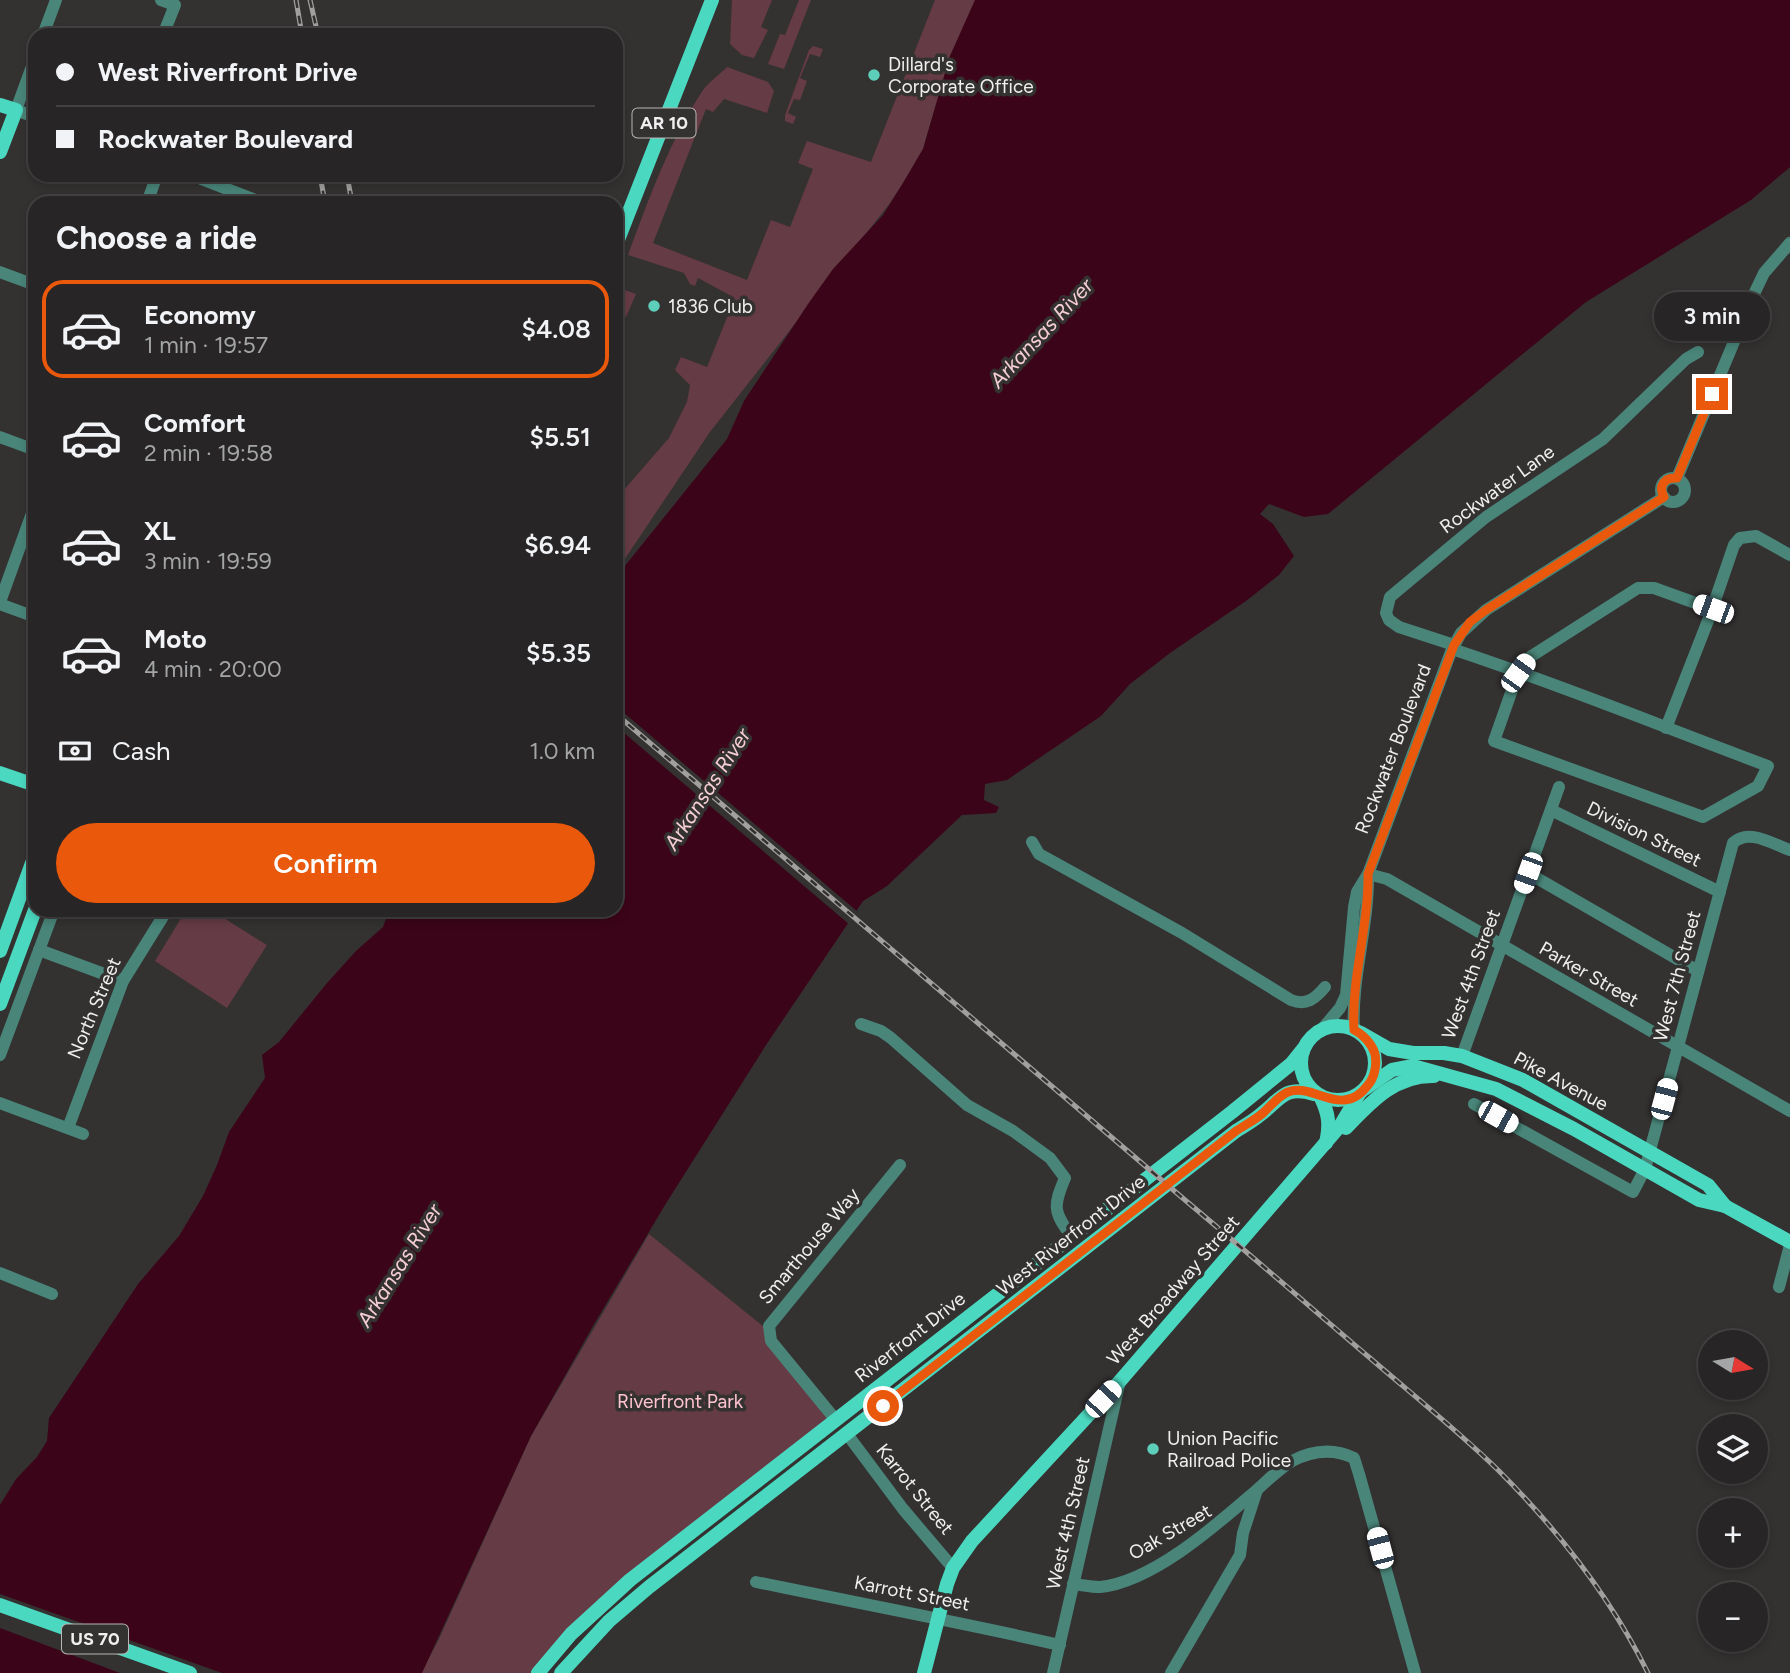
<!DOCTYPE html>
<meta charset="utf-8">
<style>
:root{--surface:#272525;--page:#333132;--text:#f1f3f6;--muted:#a4a5a7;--line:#434242;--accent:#ea580c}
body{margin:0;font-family:Figtree,sans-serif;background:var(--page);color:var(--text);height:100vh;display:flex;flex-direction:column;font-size:26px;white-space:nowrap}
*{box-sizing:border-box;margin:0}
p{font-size:23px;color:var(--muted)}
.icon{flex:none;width:38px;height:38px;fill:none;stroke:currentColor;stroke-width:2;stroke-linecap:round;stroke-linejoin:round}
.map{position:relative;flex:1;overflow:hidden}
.side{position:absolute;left:28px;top:196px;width:595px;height:721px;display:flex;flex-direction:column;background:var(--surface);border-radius:21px;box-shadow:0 4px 10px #0003,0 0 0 2px var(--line)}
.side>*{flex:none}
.guide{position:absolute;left:28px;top:28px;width:595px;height:154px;border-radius:21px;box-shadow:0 4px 10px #0003,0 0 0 2px var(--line);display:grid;align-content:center;height:154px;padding:0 28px;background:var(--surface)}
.needle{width:46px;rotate:101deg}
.controls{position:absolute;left:1698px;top:1330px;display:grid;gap:14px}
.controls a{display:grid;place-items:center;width:70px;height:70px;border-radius:50%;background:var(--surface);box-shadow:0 4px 10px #0003,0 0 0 2px var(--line);font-size:35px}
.end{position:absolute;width:32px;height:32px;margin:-16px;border:9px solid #ea580c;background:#fff;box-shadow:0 0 0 4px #fff}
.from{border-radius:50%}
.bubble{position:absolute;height:49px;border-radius:24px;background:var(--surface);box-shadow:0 4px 10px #0003,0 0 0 2px var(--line);font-size:23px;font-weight:600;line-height:49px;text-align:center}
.car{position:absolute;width:21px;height:42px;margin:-21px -10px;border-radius:9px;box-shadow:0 0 5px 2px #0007;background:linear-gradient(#fff 24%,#345 0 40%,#fff 0 76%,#345 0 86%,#fff 0)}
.guide b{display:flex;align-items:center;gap:24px;height:66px;font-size:26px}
.guide b+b{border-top:2px solid var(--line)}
.guide i{width:18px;height:18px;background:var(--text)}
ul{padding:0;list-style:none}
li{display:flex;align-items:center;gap:21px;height:98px;margin:0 14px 10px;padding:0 14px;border:4px solid transparent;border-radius:21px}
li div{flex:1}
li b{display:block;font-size:26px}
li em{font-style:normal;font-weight:600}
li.selected{border-color:var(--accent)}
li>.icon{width:63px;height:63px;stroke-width:1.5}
h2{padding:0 28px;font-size:32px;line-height:84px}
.pay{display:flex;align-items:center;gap:18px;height:77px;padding:0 28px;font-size:26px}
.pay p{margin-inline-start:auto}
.cta{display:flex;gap:14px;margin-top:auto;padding:14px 28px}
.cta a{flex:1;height:80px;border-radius:42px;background:var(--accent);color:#fff;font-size:28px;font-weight:600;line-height:80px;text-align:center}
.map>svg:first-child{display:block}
</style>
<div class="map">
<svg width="1790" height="1673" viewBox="0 0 1790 1673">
<rect width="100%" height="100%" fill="#343131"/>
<!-- green -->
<g fill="#653b45">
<path d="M 732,0 L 772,0 L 761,27 L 768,30 L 754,58 L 742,55 L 730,44 Z"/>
<path d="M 799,0 L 811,0 L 784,69 L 768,64 L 780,34 L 785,35 Z"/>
<path d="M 935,0 L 976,0 L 950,56 L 923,149 L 903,183 L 890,203 L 710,432 L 616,572 L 616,499 L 669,438 L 687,402 L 690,385 L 675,370 L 681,357 L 707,367 L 735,298 L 698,278 L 695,286 L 690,284 L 684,273 L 628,255 C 649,198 670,140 703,90 C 709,82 720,74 727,67 L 768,82 L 774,91 L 767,113 L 724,99 L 713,112 L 706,109 L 653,243 L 747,280 L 771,220 L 790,227 L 813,169 L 798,163 L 807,141 L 871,162 Z"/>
<path d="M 813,46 L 823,49 L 820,57 L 810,54 L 800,78 L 807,81 L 800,100 L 794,99 L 788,113 L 796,117 L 793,124 L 785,121 L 785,115 L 809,50 Z"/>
<path d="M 622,289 L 636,294 L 626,317 L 616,313 L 616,304 Z"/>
<path d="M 186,910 L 211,910 L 267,945 L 227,1008 L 155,961 Z"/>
<path d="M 649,1234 L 769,1331 L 835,1419 L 630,1580 L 540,1673 L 421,1673 L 439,1639 L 531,1436 Z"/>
</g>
<!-- water -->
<path fill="#3c0419" d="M 975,0 L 1790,0 L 1790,167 L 1751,200 L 1586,302 L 1328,514 L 1304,517 L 1269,504 L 1260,514 L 1273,524 L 1294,556 L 1279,575 L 1246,601 L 1170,653 L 1130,684 L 1101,716 L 1007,780 L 985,784 L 984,800 L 999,807 L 996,813 L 962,815 L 887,886 L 863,901 L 766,1045 L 665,1205 L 593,1326 L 531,1436 L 422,1673 L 0,1673 L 0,1505 L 16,1479 L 37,1457 L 47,1441 L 49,1418 L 138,1284 L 179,1236 L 203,1196 L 217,1165 L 229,1132 L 265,1078 L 262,1055 L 279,1042 L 327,983 L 356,951 L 383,927 L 389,910 L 616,910 L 616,577 L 727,439 L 744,401 L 808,304 L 833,269 L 883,215 L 903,183 L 923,149 L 950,56 Z"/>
<!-- pier -->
<g fill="#343131">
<path d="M 616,706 L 859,913 L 850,925 L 616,726 Z"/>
<path d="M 0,1594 L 222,1673 L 120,1673 L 0,1628 Z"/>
</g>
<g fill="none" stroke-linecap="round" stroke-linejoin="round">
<!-- minor -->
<g stroke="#498579" stroke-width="12">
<path d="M 161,0 L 175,5 L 163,35"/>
<path d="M 43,35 L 56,0"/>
<path d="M 35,58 L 16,110 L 35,117"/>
<path d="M 191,175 L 263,203"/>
<path d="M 147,203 L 157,175"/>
<path d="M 0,272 L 35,285"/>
<path d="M 0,437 L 35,450"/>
<circle cx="1673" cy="490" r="12"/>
<path d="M 1677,478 L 1754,294 L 1764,273 L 1790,243"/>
<path d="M 0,602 L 35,505"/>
<path d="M 0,604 L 35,617"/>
<path d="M 1454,645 L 1399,627 L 1389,620 L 1386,613 L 1390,597 L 1486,517 L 1603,439 L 1686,359 L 1698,352"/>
<path d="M 1452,649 C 1559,684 1663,727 1768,766 L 1758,786 L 1703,817 L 1494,741 L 1518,673 L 1530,657 L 1638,588 L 1654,588 L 1712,609"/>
<path d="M 1666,728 L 1709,618 L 1734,545 L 1740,538 L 1756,536 L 1790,555"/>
<path d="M 1551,810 L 1720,892"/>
<path d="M 1032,842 L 1039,854 L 1050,860 L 1182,933 L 1291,1000 C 1306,1006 1315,999 1325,987"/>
<path d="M 1528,873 L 1698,971"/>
<path d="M 1368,874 L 1387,879 L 1790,1111"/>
<path d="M 39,950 L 123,981"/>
<path d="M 861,1024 L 881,1031 L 891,1038 L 967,1105 L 1013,1131 L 1050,1158 L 1065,1178 C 1053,1206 1053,1212 1072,1237"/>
<path d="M 1323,1028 L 1340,1008 L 1346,995 L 1354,907 L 1357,892 L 1368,874 L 1452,649 L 1461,633 L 1486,610 L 1664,497"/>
<path d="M 1354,1030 C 1351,978 1369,926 1368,874"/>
<path d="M 0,1055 L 54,910"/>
<path d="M 1462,1056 L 1559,787"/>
<path d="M 0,1103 L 83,1134"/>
<path d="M 1474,1104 L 1633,1192 L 1645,1169 L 1733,843 C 1749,828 1772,844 1790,850"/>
<path d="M 68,1128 L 123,981 L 167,910"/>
<path d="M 0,1273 L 52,1294"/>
<path d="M 1779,1287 L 1790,1245"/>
<path d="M 835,1419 L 771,1341 L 769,1326 L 900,1165"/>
<path d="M 847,1434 L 903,1509 L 953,1568"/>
<path d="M 756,1582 C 857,1603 959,1622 1060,1645"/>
<path d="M 1073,1584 C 1082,1585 1091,1587 1100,1587 C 1151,1582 1213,1528 1251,1495 C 1264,1484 1277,1470 1292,1461 C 1313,1450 1333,1448 1354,1458 L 1359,1474 L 1415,1673"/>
<path d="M 1053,1673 L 1120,1381"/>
<path d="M 1171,1673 L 1240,1555 L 1243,1533 L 1257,1490"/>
</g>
<!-- major -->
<g stroke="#4bd8c0" stroke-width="14">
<path d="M 0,105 L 16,110 L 0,152"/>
<path d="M 616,245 L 712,0"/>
<path d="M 0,773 L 35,785"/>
<path d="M 0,951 L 35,855"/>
<path d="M 0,1004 L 35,910"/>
<circle cx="1338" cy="1063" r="37"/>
<path d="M 1361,1033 L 1389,1049 L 1413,1053 L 1444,1053 L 1462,1056 L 1523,1080 L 1708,1185 L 1725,1206"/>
<path d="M 1366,1088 L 1392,1070 L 1413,1066 L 1496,1089 L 1574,1129 L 1699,1200 L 1725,1206 L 1790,1242"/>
<path d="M 1321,1098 C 1329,1114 1330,1125 1326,1143"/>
<path d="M 1346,1128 C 1371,1102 1395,1075 1434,1076"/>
<path d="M 0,1605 L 190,1673"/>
<path d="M 538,1673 L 571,1634 L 630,1580 L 1232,1112 L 1291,1064 L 1303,1049"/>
<path d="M 561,1673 L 609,1621 L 649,1587 L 1236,1131 C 1244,1126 1253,1121 1260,1115 C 1281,1099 1284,1085 1314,1094"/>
<path d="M 924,1673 L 947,1584 L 953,1568 L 972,1541 L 1120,1381 L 1340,1126 L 1359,1094"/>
</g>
<defs>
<g id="rail">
<path d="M 296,0 L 302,35"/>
<path d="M 310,0 L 318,35"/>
<path d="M 320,175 L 325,203"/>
<path d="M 347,175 L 352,203"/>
<path d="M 616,714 L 1185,1200 C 1247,1252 1308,1305 1370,1358 C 1413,1395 1457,1430 1498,1470 C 1557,1529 1611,1598 1648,1673"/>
</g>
</defs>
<!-- rail casing -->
<use href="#rail" stroke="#a29f9f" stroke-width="5"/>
<!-- rail -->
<use href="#rail" stroke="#343131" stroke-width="2.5" stroke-dasharray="8" stroke-linecap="butt"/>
</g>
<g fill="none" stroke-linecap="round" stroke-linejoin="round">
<!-- route -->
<path stroke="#ea580c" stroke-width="9" d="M 883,1406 L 1236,1131 C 1245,1125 1255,1120 1263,1113 C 1271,1106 1278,1096 1288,1092 C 1314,1082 1342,1120 1368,1085 C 1375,1077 1377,1064 1375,1054 C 1372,1044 1363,1034 1354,1030 C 1351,978 1369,926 1368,874 L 1454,645 L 1470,622 L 1486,610 L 1664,497 C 1658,486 1664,477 1677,478 L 1712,394"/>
</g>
<!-- markers -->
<g fill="#5dceb9" stroke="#343131" stroke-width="2.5">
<circle cx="874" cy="75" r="7"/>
<circle cx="654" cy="306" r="7"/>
<circle cx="1153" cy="1449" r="7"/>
</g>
<g text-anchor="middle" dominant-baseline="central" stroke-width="7" stroke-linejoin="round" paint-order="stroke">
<!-- shield labels -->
<g fill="#343131" stroke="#b8b5b5" stroke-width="2">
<rect x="632.5" y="108.5" width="63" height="29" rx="5"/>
<rect x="62" y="1624.5" width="66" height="29" rx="5"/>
</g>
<g font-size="18" font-weight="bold" fill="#f0eeee">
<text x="664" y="123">AR 10</text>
<text x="95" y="1639">US 70</text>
</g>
<!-- poi labels -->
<g font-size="19" fill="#f0eeee" stroke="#343131" text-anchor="start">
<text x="888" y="64">Dillard's<tspan x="888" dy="22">Corporate Office</tspan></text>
<text x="668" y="306">1836 Club</text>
<text x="1167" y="1438">Union Pacific<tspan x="1167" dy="22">Railroad Police</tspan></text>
</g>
<!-- street labels -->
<g font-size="19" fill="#f0eeee" stroke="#343131">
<text transform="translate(1497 489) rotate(-36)">Rockwater Lane</text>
<text transform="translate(1393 749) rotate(-69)">Rockwater Boulevard</text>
<text transform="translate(1644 834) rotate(26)">Division Street</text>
<text transform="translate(1471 974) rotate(-70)">West 4th Street</text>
<text transform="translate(1589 974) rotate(30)">Parker Street</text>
<text transform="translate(1677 976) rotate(-75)">West 7th Street</text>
<text transform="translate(94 1008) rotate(-67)">North Street</text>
<text transform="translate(1561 1081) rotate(28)">Pike Avenue</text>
<text transform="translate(1071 1235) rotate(-38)">West Riverfront Drive</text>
<text transform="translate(809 1246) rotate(-50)">Smarthouse Way</text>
<text transform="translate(1173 1290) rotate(-49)">West Broadway Street</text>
<text transform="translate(910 1337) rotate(-38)">Riverfront Drive</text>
<text transform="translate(915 1489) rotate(51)">Karrot Street</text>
<text transform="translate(1068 1523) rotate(-77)">West 4th Street</text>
<text transform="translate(1170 1532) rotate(-30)">Oak Street</text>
<text transform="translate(912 1593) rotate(11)">Karrott Street</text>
</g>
<!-- park labels -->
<g font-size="19" fill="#ffc3cf" stroke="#343131">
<text x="680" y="1401">Riverfront Park</text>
</g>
<!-- water labels -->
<g font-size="21" font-style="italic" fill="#f6ced6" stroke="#343131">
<text transform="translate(1041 333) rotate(-47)">Arkansas River</text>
<text transform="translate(707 789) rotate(-57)">Arkansas River</text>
<text transform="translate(399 1265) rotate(-58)">Arkansas River</text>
</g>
</g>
</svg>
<div class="controls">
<a><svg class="needle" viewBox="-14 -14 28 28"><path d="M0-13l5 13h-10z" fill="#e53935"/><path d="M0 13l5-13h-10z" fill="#a4a5a7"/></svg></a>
<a><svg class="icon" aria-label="layers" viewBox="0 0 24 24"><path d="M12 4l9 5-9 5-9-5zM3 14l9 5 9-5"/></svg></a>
<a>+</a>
<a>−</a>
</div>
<i class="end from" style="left:883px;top:1406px"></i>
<i class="end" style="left:1712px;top:394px"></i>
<div class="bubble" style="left:1654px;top:292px;width:116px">3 min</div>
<i class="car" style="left:1713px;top:609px;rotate:290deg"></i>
<i class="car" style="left:1518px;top:673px;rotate:36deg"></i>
<i class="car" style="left:1528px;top:873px;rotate:200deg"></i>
<i class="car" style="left:1664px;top:1099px;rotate:15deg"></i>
<i class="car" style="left:1498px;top:1117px;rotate:119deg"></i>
<i class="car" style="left:1103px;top:1399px;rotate:43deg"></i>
<i class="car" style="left:1380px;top:1548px;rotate:345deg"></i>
<div class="guide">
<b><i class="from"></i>West Riverfront Drive</b>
<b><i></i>Rockwater Boulevard</b>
</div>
<section class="side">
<h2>Choose a ride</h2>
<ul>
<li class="selected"><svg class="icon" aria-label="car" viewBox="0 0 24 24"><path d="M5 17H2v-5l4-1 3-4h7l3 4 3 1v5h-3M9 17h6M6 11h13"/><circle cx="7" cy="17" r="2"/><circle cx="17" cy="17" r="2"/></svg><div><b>Economy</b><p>1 min · 19:57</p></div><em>$4.08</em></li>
<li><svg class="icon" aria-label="car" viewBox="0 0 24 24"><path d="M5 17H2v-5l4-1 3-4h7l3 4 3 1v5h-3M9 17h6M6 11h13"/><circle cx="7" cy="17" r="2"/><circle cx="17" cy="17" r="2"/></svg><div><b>Comfort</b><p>2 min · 19:58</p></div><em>$5.51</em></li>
<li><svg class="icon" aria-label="car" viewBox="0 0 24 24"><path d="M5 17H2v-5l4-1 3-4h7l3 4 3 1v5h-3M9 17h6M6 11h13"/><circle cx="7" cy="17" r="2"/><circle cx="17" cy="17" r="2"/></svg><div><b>XL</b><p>3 min · 19:59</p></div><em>$6.94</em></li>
<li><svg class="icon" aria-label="car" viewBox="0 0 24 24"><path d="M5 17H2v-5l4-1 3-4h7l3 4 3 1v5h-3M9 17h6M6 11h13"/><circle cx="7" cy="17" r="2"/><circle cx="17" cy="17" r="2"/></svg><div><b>Moto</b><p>4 min · 20:00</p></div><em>$5.35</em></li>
</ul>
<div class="pay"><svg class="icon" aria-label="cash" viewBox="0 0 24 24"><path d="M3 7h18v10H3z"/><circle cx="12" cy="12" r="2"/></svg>Cash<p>1.0 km</p></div>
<div class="cta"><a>Confirm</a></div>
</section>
</div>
